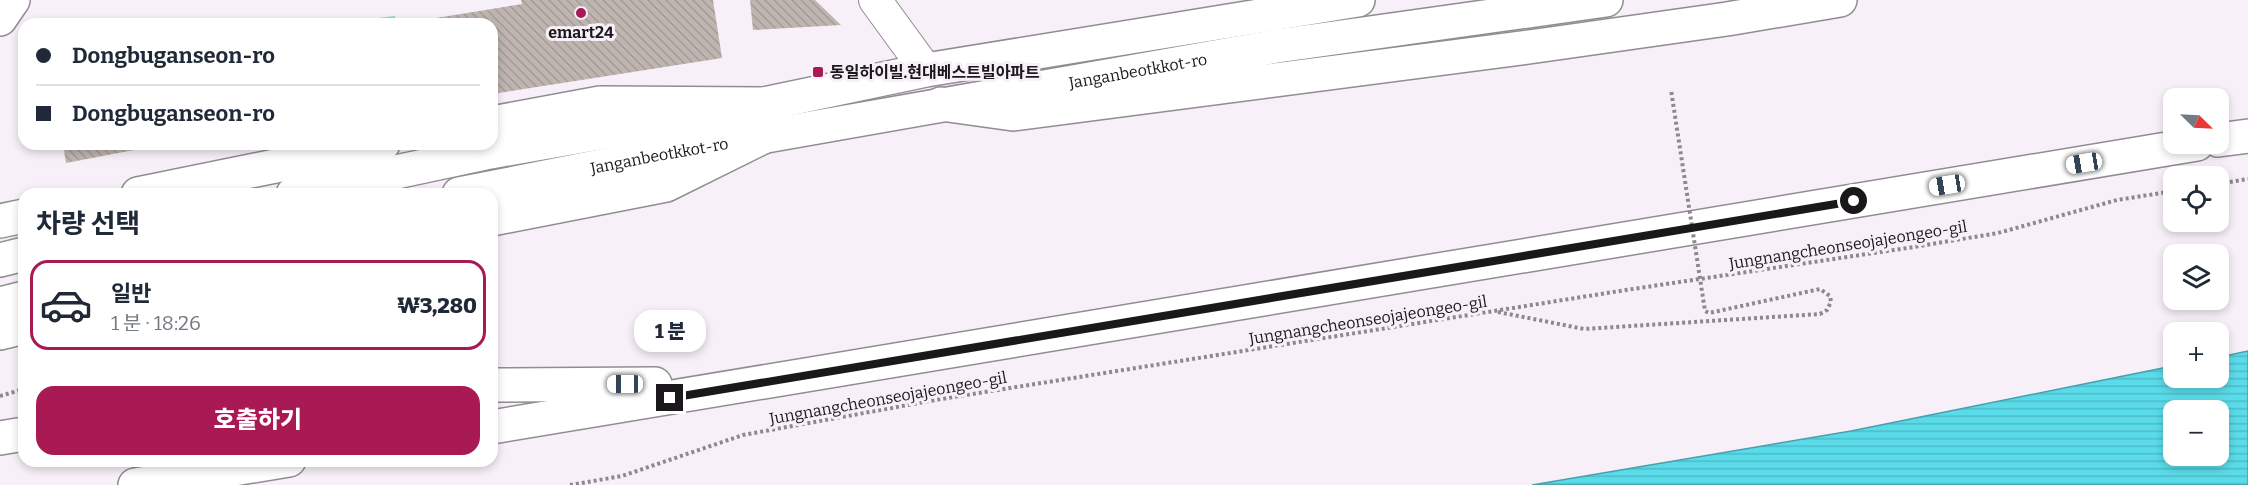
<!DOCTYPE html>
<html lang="ko">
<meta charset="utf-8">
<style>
:root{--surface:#fff;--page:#f2f2f3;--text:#1f2937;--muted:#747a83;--line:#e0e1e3;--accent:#a91a55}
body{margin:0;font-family:Bitter,"Noto Sans KR",serif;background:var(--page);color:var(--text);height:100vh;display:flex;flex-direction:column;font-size:22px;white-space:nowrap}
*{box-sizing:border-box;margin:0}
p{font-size:20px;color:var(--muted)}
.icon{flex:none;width:33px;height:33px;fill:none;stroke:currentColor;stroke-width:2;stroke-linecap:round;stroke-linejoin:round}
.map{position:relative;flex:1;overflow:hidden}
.sheet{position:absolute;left:18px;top:188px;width:480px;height:279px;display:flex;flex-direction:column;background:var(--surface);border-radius:18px;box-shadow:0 3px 9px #0003}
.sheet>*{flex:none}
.top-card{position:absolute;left:18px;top:18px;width:480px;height:132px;border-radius:18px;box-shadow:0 3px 9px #0003;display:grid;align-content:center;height:132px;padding:0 18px;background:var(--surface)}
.needle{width:39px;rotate:114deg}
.tools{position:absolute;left:2163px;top:88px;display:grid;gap:12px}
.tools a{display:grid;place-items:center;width:66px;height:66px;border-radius:12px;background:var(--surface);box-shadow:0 3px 9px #0003;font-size:30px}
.end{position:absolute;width:27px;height:27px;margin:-14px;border:8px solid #1b181b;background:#fff;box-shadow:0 0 0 3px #fff}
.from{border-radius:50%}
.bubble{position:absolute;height:42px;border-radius:18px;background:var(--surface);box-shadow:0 3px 9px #0003;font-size:20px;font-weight:800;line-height:42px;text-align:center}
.car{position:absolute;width:18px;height:36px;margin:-18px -9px;border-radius:8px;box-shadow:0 0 4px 2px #0007;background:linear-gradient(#fff 24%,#345 0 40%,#fff 0 76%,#345 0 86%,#fff 0)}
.top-card b{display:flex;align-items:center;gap:21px;height:57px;font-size:22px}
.top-card b+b{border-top:2px solid var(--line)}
.top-card i{width:15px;height:15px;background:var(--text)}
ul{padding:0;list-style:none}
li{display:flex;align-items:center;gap:18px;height:90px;margin:0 12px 9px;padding:0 6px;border:3px solid transparent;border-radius:18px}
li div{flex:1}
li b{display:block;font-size:22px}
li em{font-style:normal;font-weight:800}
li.selected{border-color:var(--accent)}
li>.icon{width:54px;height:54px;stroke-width:1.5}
h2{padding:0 18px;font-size:27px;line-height:72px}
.button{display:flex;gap:12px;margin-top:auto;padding:12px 18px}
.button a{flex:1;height:69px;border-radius:18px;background:var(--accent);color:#fff;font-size:24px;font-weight:800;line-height:69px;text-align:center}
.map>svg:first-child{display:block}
</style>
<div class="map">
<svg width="2248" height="485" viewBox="0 0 2248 485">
<defs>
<pattern id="park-tufts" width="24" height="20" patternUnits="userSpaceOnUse" patternTransform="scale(1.5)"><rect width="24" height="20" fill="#99dbb4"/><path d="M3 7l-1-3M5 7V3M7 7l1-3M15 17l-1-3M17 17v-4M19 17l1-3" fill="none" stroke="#83bb9a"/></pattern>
<pattern id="water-rules" width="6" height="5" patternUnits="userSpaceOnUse" patternTransform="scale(1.5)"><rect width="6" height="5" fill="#5adbe9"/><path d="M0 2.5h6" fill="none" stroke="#4ebbc7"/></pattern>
<pattern id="building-back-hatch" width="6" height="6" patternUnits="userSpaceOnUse" patternTransform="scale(1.5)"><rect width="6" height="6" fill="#bfb5b0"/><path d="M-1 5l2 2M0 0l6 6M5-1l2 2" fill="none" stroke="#a49b97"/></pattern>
</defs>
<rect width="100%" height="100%" fill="#f8f0f9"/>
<!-- park -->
<path fill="url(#park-tufts)" d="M 395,16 L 396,24 L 344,24 L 343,22 Z"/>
<!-- water -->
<path fill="url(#water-rules)" stroke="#47a0ab" stroke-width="1.5" fill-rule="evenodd" d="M 2248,351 L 2248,485 L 1532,485 L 1851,431 L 2173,366 L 2174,378 L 2218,378 L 2219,357 ZM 2174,411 L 2218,411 L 2218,456 L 2174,456 Z"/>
<!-- building -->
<g fill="url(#building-back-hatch)">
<path d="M 521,0 L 713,0 L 722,58 L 492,94 L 492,24 L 430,24 L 430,19 L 522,4 Z"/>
<path d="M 750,0 L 815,0 L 841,25 L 753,30 Z"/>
<path d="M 63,144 L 160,144 L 160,145 L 66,163 Z"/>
</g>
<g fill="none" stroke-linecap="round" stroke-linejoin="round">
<defs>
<path id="minor" d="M 875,0 L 926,70"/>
<g id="tertiary">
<path d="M 0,19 L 13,0"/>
<path d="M 293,194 L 485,153 L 764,104 L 926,70 L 1358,0"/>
<path id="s1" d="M 459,194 L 647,157 L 1277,46 L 1606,0"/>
<path d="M 0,260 L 24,254"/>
<path d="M 0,304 L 24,298"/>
</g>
<g id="secondary">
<path d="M 941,104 L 1013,114 L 1536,46 L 1727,19 L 1840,0"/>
<path d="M 492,123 L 600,103 L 764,104"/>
<path d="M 138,194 L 383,144"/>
<path d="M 492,219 L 666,185 L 767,135"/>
<path d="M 0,221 L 24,216"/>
<path d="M 0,333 L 24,327"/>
</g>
<g id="trunk">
<path d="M 2218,140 L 2248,136"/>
<path d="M 492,385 L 655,384"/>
<path d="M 492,427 L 2197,144"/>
<path d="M 0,438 L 24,434"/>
<path d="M 135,485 L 289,460"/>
</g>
</defs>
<!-- minor casing -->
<use href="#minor" stroke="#928b93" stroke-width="34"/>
<!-- tertiary casing -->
<use href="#tertiary" stroke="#928b93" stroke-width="36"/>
<!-- secondary casing -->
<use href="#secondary" stroke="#928b93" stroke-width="36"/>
<!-- trunk casing -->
<use href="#trunk" stroke="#928b93" stroke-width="36"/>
<!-- path -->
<g stroke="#8d888e" stroke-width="4" stroke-dasharray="3 3" stroke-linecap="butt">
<path d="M 2218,184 L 2248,179"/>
<path d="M 0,396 L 24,389"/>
<path d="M 570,485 L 622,476 L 743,435 L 941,399 L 1626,290 L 1914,247 L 1998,233 L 2117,200 L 2174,191"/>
</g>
<!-- minor -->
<use href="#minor" stroke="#fff" stroke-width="32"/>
<!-- tertiary -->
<use href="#tertiary" stroke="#fff" stroke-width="33"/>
<!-- secondary -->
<use href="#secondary" stroke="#fff" stroke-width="33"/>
<!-- trunk -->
<use href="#trunk" stroke="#fff" stroke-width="33"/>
<!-- path-bridge -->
<path stroke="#8d888e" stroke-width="4" stroke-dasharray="3 3" stroke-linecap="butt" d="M 1498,312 L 1584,329 L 1820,314 L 1827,310 L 1831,302 L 1830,296 L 1820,289 L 1709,313 L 1705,311 L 1671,90"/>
</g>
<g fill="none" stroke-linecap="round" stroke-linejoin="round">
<!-- route -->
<path stroke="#1b181b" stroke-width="8" d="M 670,398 L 1854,201"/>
</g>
<!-- markers -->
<g fill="#a91a55" stroke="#f8f0f9" stroke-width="2">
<circle cx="581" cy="13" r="6"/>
<rect x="812" y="66" width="12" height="12" rx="3"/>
</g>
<g text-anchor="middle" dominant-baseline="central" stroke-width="6" stroke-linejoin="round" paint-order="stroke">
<!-- poi labels -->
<g font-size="16" font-weight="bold" fill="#1b181b" stroke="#f8f0f9">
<text x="581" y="32">emart24</text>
<text x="830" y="72" text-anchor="start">동일하이빌.현대베스트빌아파트</text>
</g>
<!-- street labels -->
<g font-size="16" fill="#1b181b" stroke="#f8f0f9">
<text stroke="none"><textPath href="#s1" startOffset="690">Janganbeotkkot-ro</textPath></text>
<text stroke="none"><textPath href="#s1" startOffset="204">Janganbeotkkot-ro</textPath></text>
<text transform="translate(1848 245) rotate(-9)">Jungnangcheonseojajeongeo-gil</text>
<text transform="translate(1368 320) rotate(-9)">Jungnangcheonseojajeongeo-gil</text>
<text transform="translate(888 398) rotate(-10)">Jungnangcheonseojajeongeo-gil</text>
</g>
</g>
</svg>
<div class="tools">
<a><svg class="needle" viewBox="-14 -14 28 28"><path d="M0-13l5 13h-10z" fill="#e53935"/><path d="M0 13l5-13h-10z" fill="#747a83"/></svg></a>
<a><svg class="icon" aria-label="locate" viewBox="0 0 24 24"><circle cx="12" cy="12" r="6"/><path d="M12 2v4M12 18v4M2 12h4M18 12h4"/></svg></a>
<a><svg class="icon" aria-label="layers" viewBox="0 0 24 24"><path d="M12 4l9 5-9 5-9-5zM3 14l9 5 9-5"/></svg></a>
<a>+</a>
<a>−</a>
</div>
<i class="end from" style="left:1854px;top:201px"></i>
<i class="end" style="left:670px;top:398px"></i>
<div class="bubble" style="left:634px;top:310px;width:72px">1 분</div>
<i class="car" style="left:2084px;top:163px;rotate:261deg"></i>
<i class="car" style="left:1947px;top:185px;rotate:261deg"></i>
<i class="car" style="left:625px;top:384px;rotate:270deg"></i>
<div class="top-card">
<b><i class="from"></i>Dongbuganseon-ro</b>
<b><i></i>Dongbuganseon-ro</b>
</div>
<section class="sheet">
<h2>차량 선택</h2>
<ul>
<li class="selected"><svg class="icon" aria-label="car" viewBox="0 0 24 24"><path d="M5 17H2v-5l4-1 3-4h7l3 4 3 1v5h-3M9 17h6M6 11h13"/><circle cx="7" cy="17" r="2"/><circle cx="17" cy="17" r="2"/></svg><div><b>일반</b><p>1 분 · 18:26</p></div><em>₩3,280</em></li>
</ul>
<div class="button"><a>호출하기</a></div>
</section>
</div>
